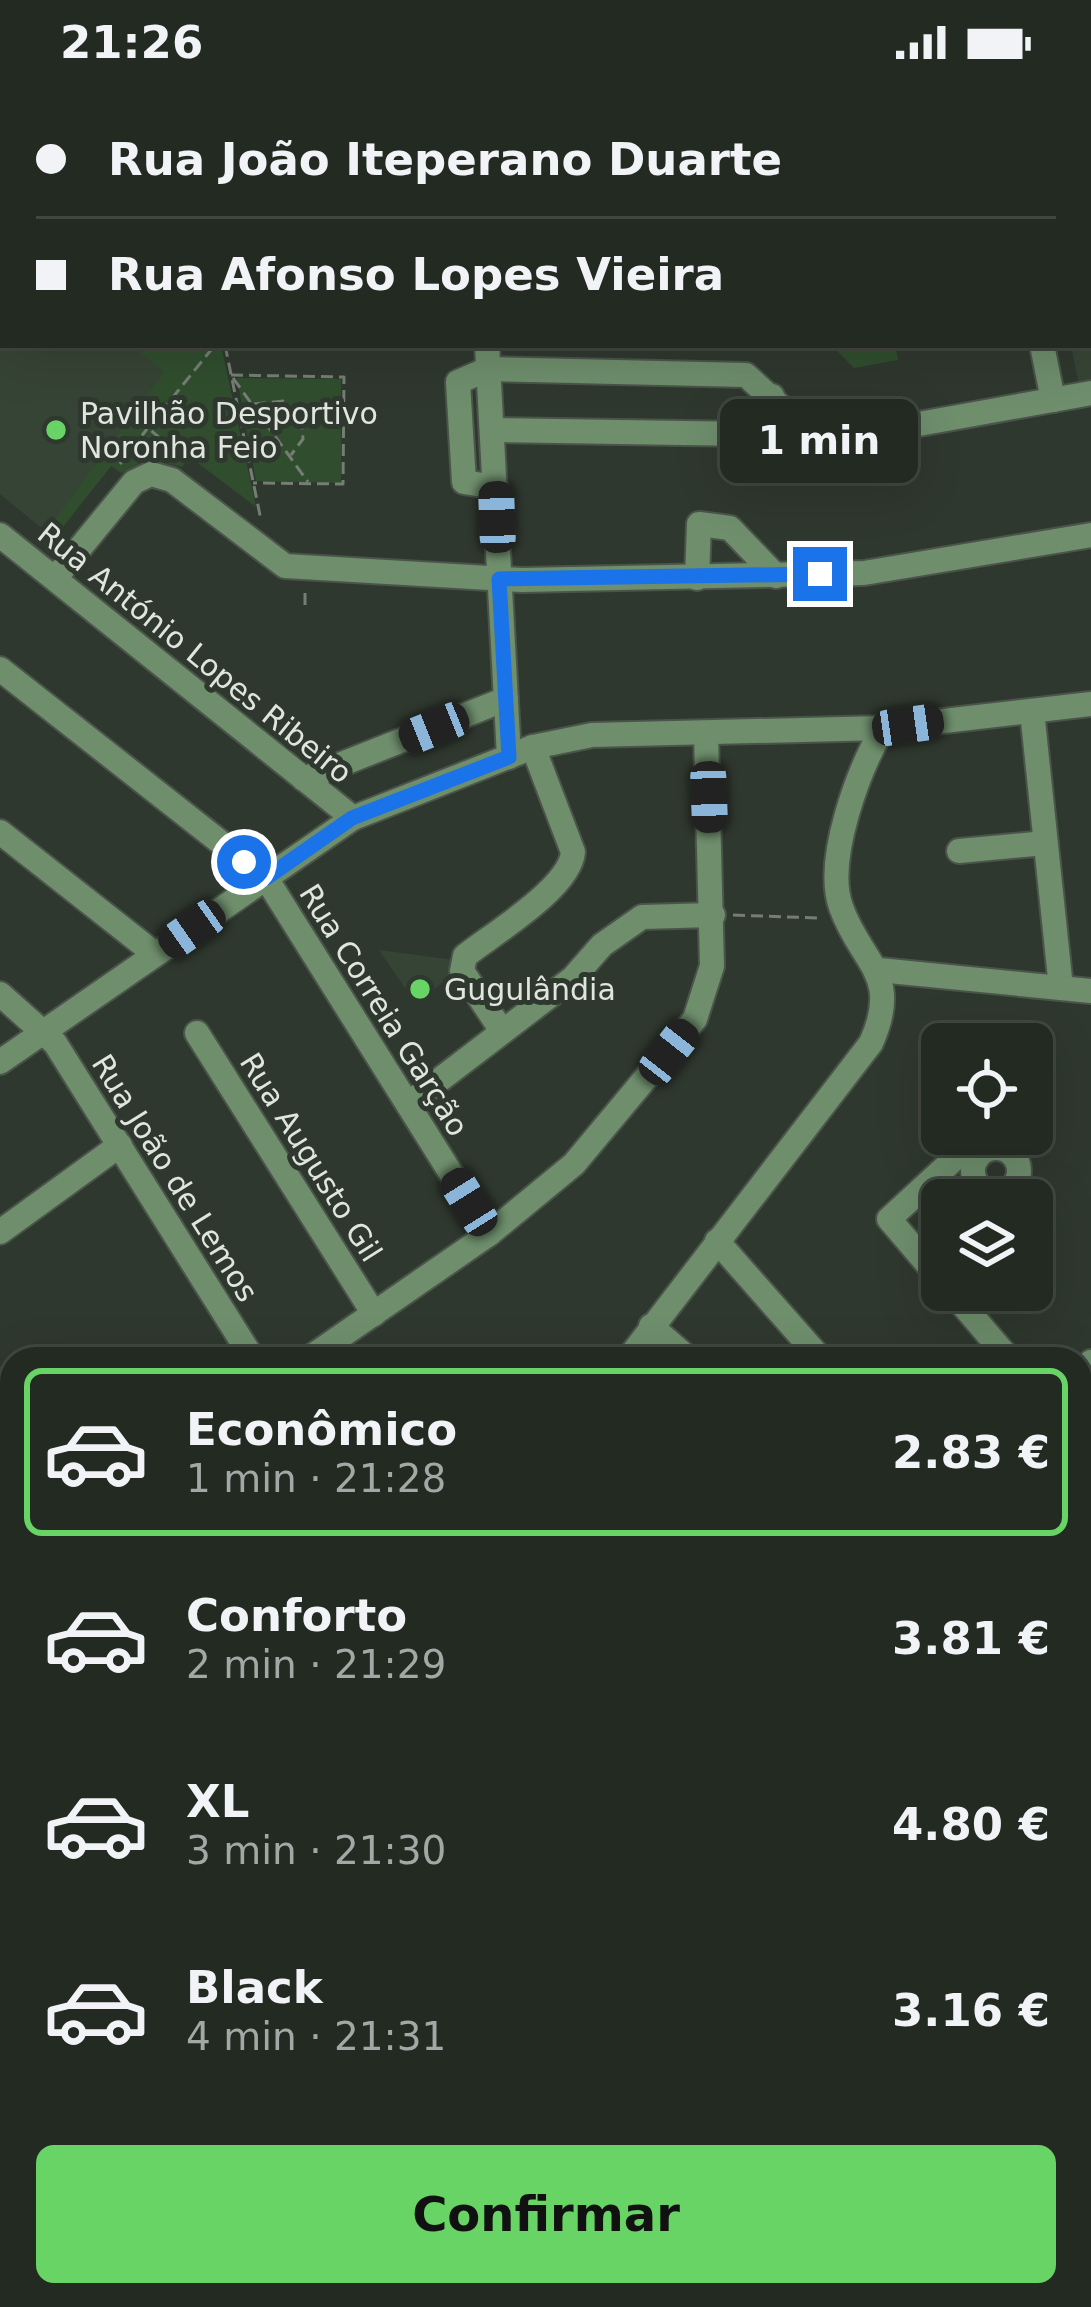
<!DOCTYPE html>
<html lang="pt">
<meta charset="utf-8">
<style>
:root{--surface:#232a22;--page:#2f362f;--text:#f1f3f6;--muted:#a3a7a5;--line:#404640;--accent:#68d465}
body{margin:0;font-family:"DejaVu Sans",sans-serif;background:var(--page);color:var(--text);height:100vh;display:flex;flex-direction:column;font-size:45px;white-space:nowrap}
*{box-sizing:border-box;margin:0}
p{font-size:39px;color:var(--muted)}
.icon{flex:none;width:66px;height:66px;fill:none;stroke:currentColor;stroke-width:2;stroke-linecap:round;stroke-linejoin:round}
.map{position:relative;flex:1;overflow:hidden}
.panel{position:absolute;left:0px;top:1263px;width:1092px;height:960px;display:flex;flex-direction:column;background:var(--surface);border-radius:36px 36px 0 0;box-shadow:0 12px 48px #0002,0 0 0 3px var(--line)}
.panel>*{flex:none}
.hud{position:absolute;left:0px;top:0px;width:1092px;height:264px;box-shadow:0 12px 48px #0002,0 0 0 3px var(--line);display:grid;align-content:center;height:264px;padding:0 36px;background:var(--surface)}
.buttons{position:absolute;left:921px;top:939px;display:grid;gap:24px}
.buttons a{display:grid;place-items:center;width:132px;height:132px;border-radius:18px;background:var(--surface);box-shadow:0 12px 48px #0002,0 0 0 3px var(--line);font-size:60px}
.end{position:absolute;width:54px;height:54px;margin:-27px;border:15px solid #1a73e8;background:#fff;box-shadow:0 0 0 6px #fff}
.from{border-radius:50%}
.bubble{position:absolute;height:84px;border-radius:18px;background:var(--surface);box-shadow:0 12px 48px #0002,0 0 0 3px var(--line);font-size:39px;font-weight:600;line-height:84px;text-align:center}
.car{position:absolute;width:36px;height:72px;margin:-36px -18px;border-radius:15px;box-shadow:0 0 9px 3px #0007;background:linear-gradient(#222 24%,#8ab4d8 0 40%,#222 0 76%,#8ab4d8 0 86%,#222 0)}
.hud b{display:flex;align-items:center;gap:42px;height:114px;font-size:45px}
.hud b+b{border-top:3px solid var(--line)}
.hud i{width:30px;height:30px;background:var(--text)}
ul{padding:21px 0 0;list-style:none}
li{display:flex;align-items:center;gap:36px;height:168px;margin:0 24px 18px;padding:0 12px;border:6px solid transparent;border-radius:18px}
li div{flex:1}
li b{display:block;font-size:45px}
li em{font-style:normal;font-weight:600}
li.active{border-color:var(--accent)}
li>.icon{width:108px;height:108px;stroke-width:1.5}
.cta{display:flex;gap:24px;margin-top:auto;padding:24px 36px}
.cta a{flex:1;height:138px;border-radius:18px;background:var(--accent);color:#111;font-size:48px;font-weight:600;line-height:138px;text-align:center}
.status{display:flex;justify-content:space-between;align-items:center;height:84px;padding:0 60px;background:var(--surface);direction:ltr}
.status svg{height:33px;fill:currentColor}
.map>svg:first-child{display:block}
</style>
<div class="status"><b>21:26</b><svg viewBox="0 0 49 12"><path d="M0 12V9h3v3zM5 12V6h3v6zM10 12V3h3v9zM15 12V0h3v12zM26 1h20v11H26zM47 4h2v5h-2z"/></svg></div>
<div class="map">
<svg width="1091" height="2223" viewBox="0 0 1091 2223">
<rect width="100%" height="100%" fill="#2f382e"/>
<!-- built -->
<g fill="#364435">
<path d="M 152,0 L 3,3 L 3,261 L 207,261 L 54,454 L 0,410 L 0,1 Z"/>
<path d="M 1091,128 L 1091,295 L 1078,297 L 1071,261 L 1089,261 Z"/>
<path d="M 379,866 L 455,876 L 453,890 L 416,920 Z"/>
</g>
<!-- green -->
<g fill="#304e2e">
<path d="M 0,0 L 152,0 L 153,3 L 3,3 L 3,114 Z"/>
<path d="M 131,261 L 221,261 L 256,423 L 190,373 L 182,383 L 147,375 L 121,389 L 111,382 L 54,454 L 46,448 L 164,288 Z"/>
<path d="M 895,261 L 898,276 L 854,284 L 834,264 Z"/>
<path d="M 237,294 L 341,295 L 341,399 L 256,397 Z"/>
<path d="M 0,1346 L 12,1354 L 12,1429 L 0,1447 Z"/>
<path d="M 0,1500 L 12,1504 L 12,2211 L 810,2211 L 819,2223 L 0,2223 Z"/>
<path d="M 1080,1706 L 1091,1714 L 1091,1816 L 1080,1806 Z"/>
</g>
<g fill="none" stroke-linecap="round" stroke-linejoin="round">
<defs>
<g id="minor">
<path d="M 465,0 L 465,3"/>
<path d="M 1004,3 L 1008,0"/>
<path d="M 1089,115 L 1091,114"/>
<path d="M 487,261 L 509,673"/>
<path d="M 1042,261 L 1053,316"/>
<path d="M 492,346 L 748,350 L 764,341 L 772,312"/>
<path d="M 495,403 L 464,398 L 458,298 L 488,285 L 746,291 L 819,358 L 1091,309"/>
<path d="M 0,451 L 353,734"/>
<path d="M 57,492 L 134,398 L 151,390 L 172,396 L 285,482 L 522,496 L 864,489 L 1091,451"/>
<path d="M 697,494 L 699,440 L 730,444 L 776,492"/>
<path d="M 0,585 L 266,794 L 489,1150"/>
<path d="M 1032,627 L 1061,904"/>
<path d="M 304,695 L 506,615"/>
<path d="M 0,748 L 155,870"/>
<path d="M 959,767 L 1045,759"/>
<path d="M 879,886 L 1091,907"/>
<path d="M 0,910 L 55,959 L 253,1275"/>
<path d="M 502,947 L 462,887 L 465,872 C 494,849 570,804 573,768 L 533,663"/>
<path d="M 197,949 L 374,1230"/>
<path d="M 0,978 L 353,734 L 533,663 L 592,651 L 883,644 L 1091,620"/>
<path d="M 408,1020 L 573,894 L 602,861 L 642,833 L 713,831"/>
<circle cx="996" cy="1087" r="23"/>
<path d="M 0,1148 L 120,1061"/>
<path d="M 717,1157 L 821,1275"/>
<path d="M 942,1197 L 889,1135 L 964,1066 L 977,1074"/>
<path d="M 950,1206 L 1009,1275"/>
<path d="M 651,1242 L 689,1275"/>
<path d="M 308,1275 L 489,1150 L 574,1080 L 695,935 L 712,882 L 706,650"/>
<path d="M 628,1275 L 871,959 C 902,890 861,880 841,823 C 824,776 859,685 883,644"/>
<path d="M 1080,1292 L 1091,1278"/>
<path d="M 1080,1517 L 1091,1503"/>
<path d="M 1080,1614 L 1091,1622"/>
<path d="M 1080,2077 L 1091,2086"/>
<path d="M 1080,2157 L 1091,2135"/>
<path d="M 946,2223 L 951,2211"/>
<path d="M 1048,2223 L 1053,2211"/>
</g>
</defs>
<!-- minor casing -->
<use href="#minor" stroke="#4b544a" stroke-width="28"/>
<!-- path -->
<g stroke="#757d74" stroke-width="3" stroke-dasharray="12 6" stroke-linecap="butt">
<path d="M 156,0 L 157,3"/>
<path d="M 225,261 L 261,436"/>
<path d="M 231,291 L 344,293 L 343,400 L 253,399"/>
<path d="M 233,294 L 308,398"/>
<path d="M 254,320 L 283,317 L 301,332 L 303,355 L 291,371"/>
<path d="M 188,378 L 148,344 L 215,261"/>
<path d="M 120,380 L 147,345"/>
<path d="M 305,521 L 305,504"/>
<path d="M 733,831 L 819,834"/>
<path d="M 0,1687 L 12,1692"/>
<path d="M 0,1753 L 12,1752"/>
<path d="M 1080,1790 L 1085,1795 L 1080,1801"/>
<path d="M 0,1922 L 11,1964 L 0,1994"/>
<path d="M 202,2211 L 204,2223"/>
<path d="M 632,2211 L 650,2223"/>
<path d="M 827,2211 L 835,2223"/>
<path d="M 972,2214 L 991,2223"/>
</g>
<!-- minor -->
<use href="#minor" stroke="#6e8e6c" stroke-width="24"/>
</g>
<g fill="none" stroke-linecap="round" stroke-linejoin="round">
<!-- route -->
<path stroke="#1a73e8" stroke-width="15" d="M 244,778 L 266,794 L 352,734 L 509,673 L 499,495 L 820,490"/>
</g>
<!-- markers -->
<g fill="#68d465" stroke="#2f382e" stroke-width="4.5">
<circle cx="56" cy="346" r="12"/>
<circle cx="420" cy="905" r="12"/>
</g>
<g text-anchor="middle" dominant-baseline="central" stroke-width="10" stroke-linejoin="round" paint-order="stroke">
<!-- poi labels -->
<g font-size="30" fill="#e0e6df" stroke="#2f382e" text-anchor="start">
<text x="80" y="329">Pavilhão Desportivo<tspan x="80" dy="34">Noronha Feio</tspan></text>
<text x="444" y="905">Gugulândia</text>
</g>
<!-- street labels -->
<g font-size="30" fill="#e0e6df" stroke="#2f382e">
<text transform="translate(195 569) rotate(39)">Rua António Lopes Ribeiro</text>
<text transform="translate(384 926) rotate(58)">Rua Correia Garção</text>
<text transform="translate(311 1073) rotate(58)">Rua Augusto Gil</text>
<text transform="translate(175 1094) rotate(58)">Rua João de Lemos</text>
</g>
</g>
</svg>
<div class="buttons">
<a><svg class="icon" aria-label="locate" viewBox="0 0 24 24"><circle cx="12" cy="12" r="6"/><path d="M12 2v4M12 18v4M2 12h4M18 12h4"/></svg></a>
<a><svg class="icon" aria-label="layers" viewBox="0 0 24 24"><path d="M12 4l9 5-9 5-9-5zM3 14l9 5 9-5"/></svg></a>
</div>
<i class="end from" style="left:244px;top:778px"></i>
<i class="end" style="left:820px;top:490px"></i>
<div class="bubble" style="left:720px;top:315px;width:198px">1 min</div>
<i class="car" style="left:497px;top:433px;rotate:358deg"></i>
<i class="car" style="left:908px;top:641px;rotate:82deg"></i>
<i class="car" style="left:434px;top:644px;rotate:248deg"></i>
<i class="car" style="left:709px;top:713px;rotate:178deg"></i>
<i class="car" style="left:192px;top:845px;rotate:235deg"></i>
<i class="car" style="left:669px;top:968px;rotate:38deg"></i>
<i class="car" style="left:469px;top:1118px;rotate:328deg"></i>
<div class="hud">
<b><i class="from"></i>Rua João Iteperano Duarte</b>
<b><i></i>Rua Afonso Lopes Vieira</b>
</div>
<section class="panel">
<ul>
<li class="active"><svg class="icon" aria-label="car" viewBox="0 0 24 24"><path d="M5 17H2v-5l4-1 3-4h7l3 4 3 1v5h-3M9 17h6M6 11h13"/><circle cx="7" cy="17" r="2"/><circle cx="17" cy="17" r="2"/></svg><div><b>Econômico</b><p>1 min · 21:28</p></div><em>2.83 €</em></li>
<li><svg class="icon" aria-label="car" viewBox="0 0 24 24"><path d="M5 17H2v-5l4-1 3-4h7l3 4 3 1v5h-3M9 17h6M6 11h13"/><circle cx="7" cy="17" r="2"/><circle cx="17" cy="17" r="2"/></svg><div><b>Conforto</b><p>2 min · 21:29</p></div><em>3.81 €</em></li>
<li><svg class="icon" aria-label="car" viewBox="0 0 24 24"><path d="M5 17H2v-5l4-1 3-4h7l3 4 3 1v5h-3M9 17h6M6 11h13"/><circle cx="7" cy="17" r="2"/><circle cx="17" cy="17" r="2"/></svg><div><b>XL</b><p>3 min · 21:30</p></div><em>4.80 €</em></li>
<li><svg class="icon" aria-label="car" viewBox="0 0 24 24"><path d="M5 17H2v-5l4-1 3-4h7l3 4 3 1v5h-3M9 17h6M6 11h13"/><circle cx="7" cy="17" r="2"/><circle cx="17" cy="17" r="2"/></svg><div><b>Black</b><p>4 min · 21:31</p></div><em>3.16 €</em></li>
</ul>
<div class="cta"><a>Confirmar</a></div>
</section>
</div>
